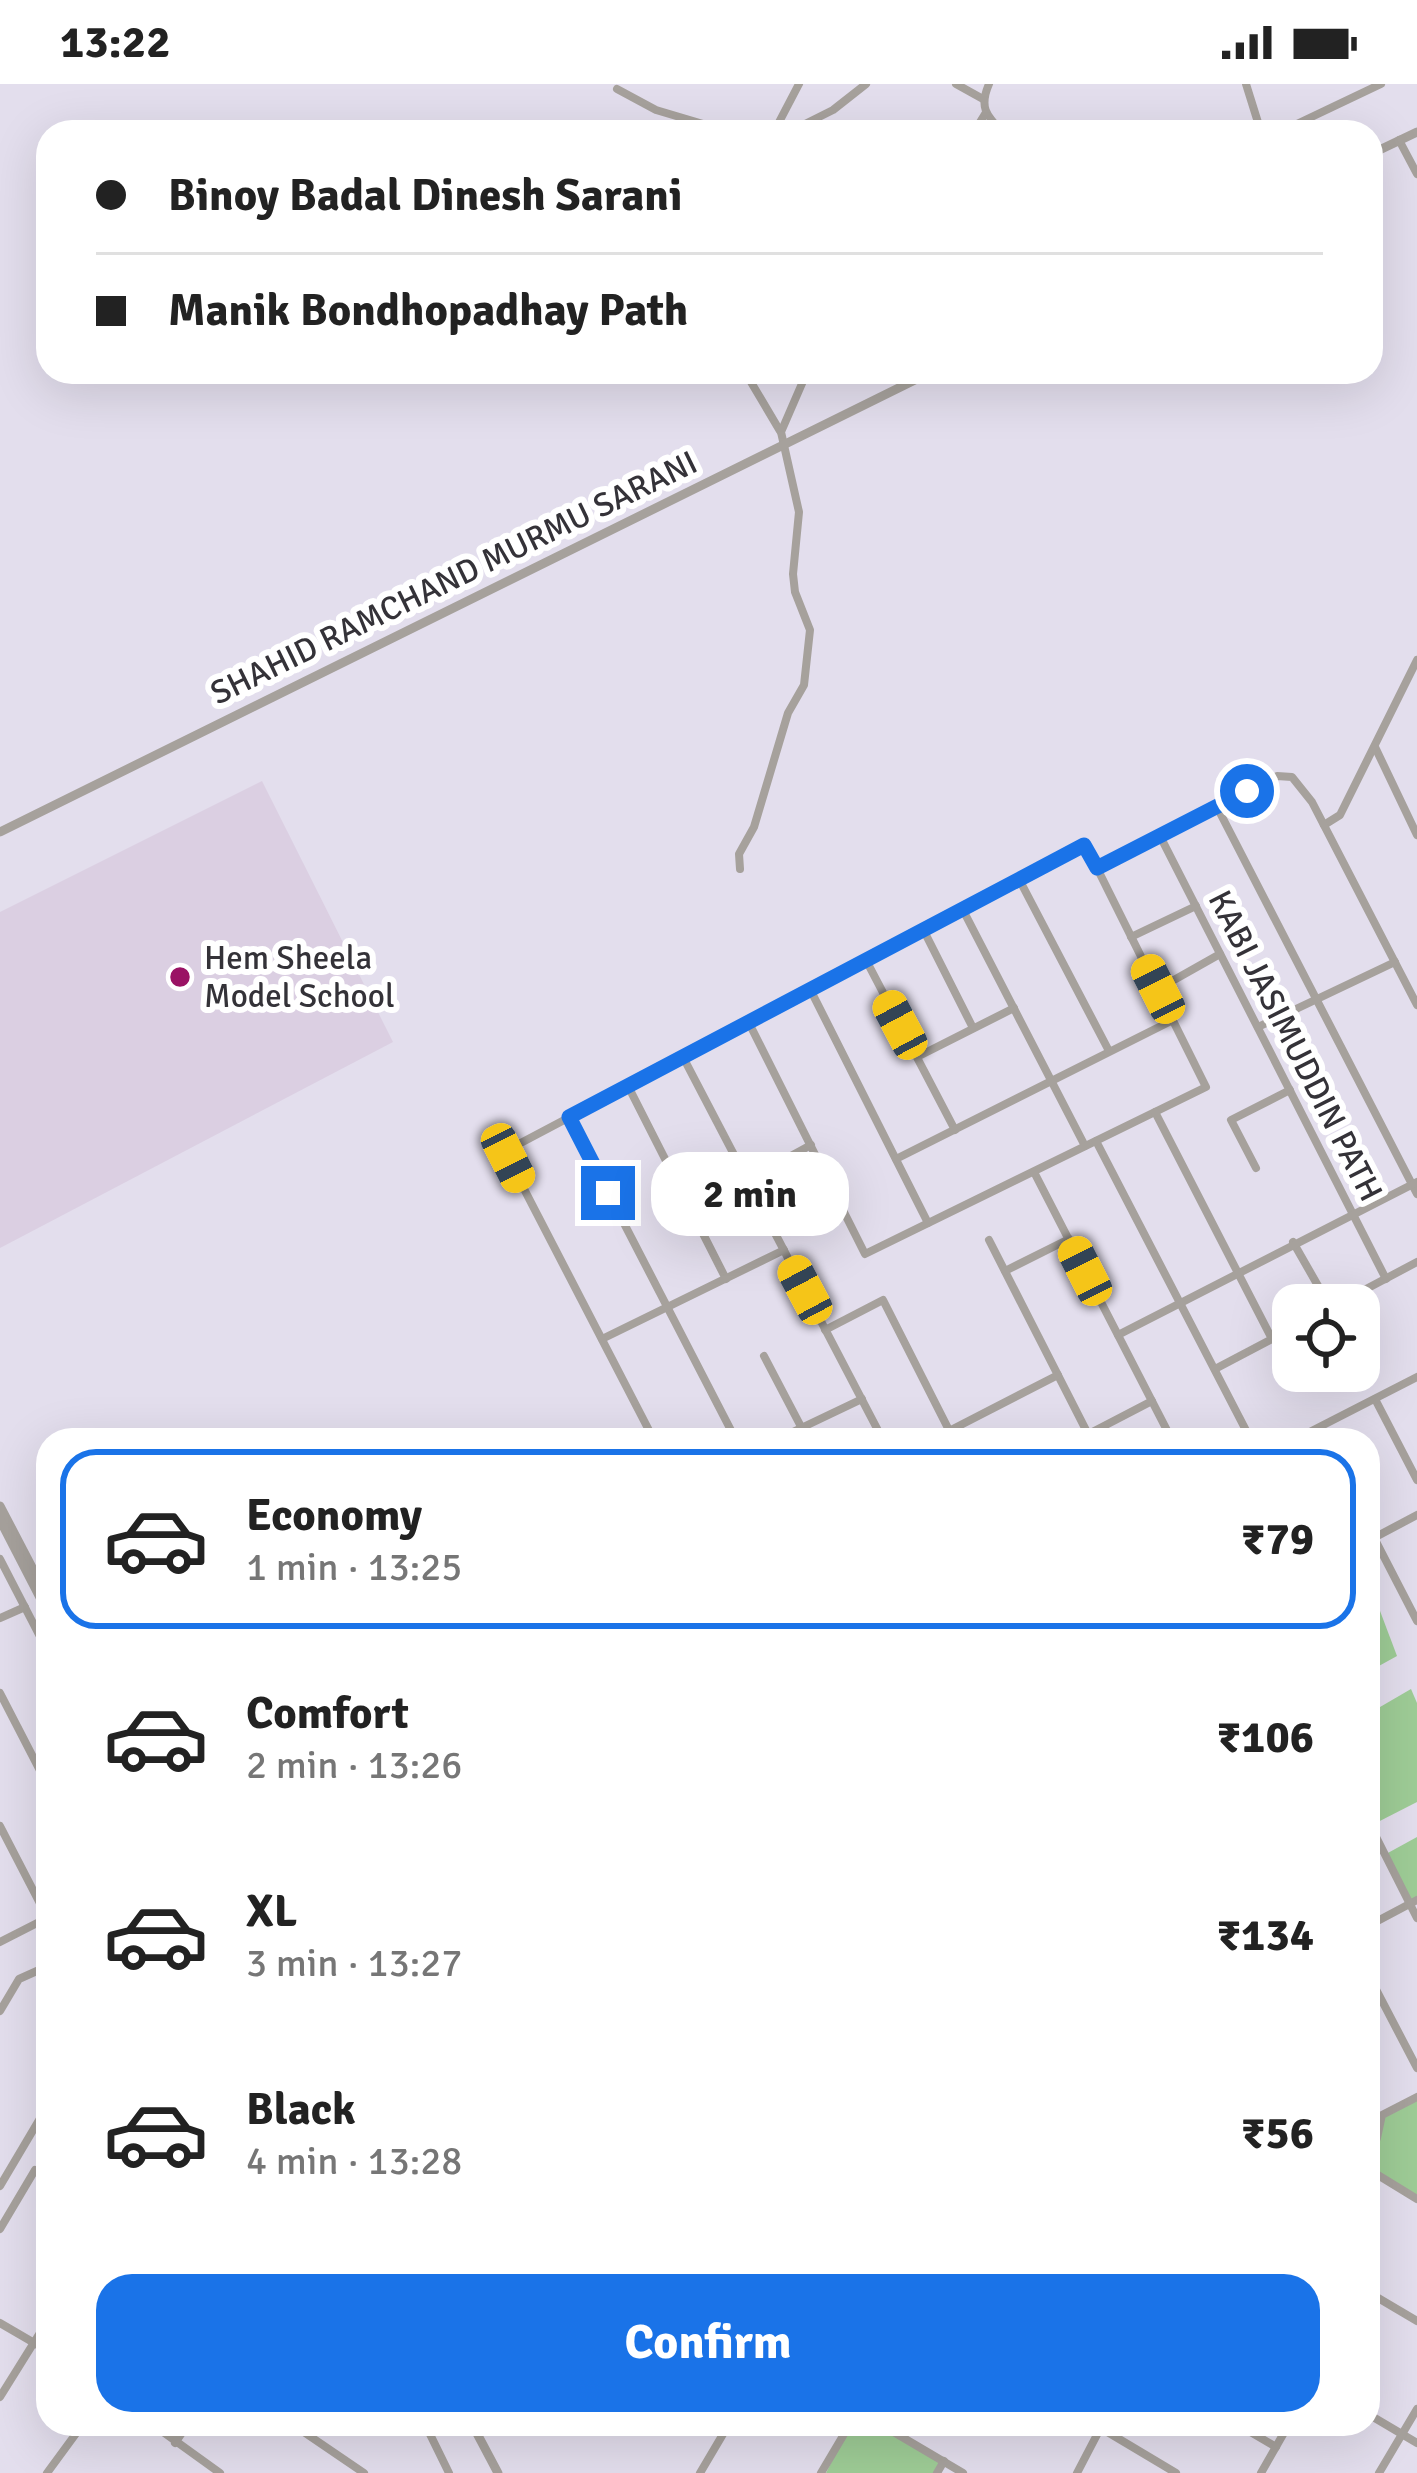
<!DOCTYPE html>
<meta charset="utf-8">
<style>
:root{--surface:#fff;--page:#f2f2f2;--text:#222;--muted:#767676;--line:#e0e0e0;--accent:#1a73e8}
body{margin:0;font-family:Signika,sans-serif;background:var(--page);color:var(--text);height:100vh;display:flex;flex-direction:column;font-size:45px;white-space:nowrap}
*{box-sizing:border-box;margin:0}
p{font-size:39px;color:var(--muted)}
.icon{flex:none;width:66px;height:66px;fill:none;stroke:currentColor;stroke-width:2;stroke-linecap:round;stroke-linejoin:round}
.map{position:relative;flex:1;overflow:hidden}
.drawer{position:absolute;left:36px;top:1344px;width:1344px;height:1008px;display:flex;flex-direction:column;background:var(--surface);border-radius:36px;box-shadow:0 12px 48px #0002}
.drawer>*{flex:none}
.banner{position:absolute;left:36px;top:36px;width:1347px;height:264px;border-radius:36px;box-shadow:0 12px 48px #0002;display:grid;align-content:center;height:264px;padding:0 60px;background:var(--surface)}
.tools{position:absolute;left:1272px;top:1200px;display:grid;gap:24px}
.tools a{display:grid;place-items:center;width:108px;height:108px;border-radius:24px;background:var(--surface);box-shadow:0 12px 48px #0002;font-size:60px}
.end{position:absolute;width:54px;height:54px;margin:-27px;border:15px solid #1a73e8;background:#fff;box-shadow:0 0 0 6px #fff}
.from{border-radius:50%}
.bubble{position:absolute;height:84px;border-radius:36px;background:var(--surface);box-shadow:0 12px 48px #0002;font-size:39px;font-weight:800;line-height:84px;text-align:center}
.car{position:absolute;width:36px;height:72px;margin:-36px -18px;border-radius:15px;box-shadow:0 0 9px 3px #0007;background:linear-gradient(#f5c518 24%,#345 0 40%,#f5c518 0 76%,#345 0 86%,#f5c518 0)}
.banner b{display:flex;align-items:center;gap:42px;height:114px;font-size:45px}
.banner b+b{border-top:3px solid var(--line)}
.banner i{width:30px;height:30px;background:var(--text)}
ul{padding:21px 0 0;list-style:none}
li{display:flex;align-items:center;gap:36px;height:180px;margin:0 24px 18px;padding:0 36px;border:6px solid transparent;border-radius:36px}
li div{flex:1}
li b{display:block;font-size:45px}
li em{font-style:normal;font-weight:800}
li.current{border-color:var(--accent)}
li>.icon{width:108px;height:108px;stroke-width:1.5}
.primary-button{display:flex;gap:24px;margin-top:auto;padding:24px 60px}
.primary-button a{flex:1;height:138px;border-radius:36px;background:var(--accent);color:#fff;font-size:48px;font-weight:800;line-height:138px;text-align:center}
.status{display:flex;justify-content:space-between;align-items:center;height:84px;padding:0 60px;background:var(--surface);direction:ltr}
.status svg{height:33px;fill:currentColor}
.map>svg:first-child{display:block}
</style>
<div class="status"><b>13:22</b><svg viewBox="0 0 49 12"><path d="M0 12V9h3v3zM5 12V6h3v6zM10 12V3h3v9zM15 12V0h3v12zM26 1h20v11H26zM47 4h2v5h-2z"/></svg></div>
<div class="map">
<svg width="1417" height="2389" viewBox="0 0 1417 2389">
<rect width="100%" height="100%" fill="#e3deed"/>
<!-- education -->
<path fill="#dbcfe2" d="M 262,697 L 393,958 L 0,1164 L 0,828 Z"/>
<!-- green -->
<g fill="#9ecc96">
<path d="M 1368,1495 L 1397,1572 L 1368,1588 Z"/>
<path d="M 1411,1605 L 1417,1619 L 1417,1718 L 1372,1741 L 1368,1734 L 1368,1630 Z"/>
<path d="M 1417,1753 L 1417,1815 L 1411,1818 L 1386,1770 Z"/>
<path d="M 1417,2015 L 1417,2111 L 1368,2082 L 1385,2030 Z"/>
<path d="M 850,2340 L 880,2340 L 944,2377 L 936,2389 L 826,2389 Z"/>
</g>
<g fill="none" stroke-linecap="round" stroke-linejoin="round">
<!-- minor -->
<g stroke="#a6a19c" stroke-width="8">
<path d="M 956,0 L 983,15"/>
<path d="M 989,0 C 979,23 986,31 1002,48"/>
<path d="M 1246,0 L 1261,48"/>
<path d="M 617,5 L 656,26 L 730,48"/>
<path d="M 780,48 L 777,42 L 799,0"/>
<path d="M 789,48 L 833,26 L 866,0"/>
<path d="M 974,48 L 985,30"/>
<path d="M 1280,48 L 1381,0"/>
<path d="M 1399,56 L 1417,90"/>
<path d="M 745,288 L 780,347"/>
<path d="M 1375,663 L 1417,751"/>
<path d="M 1217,723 L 1417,1110"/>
<path d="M 1324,741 L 1340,731 L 1417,576"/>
<path d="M 1160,752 L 1386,1195"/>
<path d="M 740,785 L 739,770 L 754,743 L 788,629 L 804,601 L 810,546 L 795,508 L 793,490 L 799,428 L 781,348 L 807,288"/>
<path d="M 1020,797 L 1109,967"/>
<path d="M 964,828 L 1085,1062"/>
<path d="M 925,849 L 973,944"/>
<path d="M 1131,853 L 1196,822"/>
<path d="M 867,878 L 955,1046"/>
<path d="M 1158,905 L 1220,870"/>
<path d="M 811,907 L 928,1139"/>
<path d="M 749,939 L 865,1170 L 1206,1003 L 1097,784 L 1277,692 L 1292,693 L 1312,718 L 1417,921"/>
<path d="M 1258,943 L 1395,878"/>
<path d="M 683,973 L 883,1356"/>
<path d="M 917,973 L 1014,924"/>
<path d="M 628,1002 L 726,1195"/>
<path d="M 1155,1028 L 1272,1255"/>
<path d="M 569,1033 L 736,1356"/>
<path d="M 1096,1057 L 1251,1356"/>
<path d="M 896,1075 L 1173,936"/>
<path d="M 1256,1084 L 1231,1036 L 1290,1006"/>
<path d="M 1034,1088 L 1172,1356"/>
<path d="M 747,1096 L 811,1061"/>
<path d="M 989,1156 L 1088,1350"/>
<path d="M 1293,1158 L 1329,1221"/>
<path d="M 1005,1187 L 1069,1155"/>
<path d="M 1336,1221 L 1417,1178"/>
<path d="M 825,1246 L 883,1216 L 954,1356"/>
<path d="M 1118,1251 L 1417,1098"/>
<path d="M 602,1255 L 784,1166"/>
<path d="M 764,1272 L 808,1356"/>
<path d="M 1215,1285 L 1293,1244"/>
<path d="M 1375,1315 L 1417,1396"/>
<path d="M 949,1347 L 1058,1291"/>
<path d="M 654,1356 L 508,1074 L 515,1062 L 1085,761 L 1097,784"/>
<path d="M 776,1356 L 862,1315"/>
<path d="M 1077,1356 L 1152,1317"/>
<path d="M 1294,1356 L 1417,1293"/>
<path d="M 1368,1442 L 1417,1537"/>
<path d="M 1368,1457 L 1417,1431"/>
<path d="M 0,1475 L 48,1568"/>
<path d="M 0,1534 L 25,1523"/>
<path d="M 0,1609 L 48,1702"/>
<path d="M 1368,1737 L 1417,1834"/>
<path d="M 0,1742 L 47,1833"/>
<path d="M 1368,1842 L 1417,1816"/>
<path d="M 0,1858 L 47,1834"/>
<path d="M 1368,1890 L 1417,1984"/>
<path d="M 0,1927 L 19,1895 L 48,1882"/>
<path d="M 1368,2074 L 1377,2054 L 1382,2031 L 1417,2013"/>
<path d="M 1368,2085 L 1417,2115"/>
<path d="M 0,2102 L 48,2021"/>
<path d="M 0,2145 L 35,2086"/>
<path d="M 1368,2208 L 1417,2237"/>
<path d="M 0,2239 L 48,2267"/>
<path d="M 0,2313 L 48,2236"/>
<path d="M 1368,2330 L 1417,2359"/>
<path d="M 152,2340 L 220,2389"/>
<path d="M 292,2340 L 364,2389"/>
<path d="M 425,2340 L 449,2389"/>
<path d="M 880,2340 L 963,2389"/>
<path d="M 1094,2340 L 1176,2389"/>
<path d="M 1237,2340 L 1276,2363"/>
<path d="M 175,2359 L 188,2340"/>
<path d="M 47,2389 L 83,2340"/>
<path d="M 700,2389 L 729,2340"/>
<path d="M 821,2389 L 850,2340"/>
<path d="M 937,2389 L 944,2377"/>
<path d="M 1077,2389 L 1101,2343"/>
<path d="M 1261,2389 L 1289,2340"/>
<path d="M 1379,2389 L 1417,2325"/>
</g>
<!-- tertiary -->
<g stroke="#a6a19c" stroke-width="9">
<path d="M 1371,70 L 1417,48"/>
<path d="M 0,748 L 931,288"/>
<path d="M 0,1422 L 48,1514"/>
<path d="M 0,1436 L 48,1529"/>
<path d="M 472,2340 L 498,2389"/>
</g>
</g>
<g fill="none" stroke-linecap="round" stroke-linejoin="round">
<!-- route -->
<path stroke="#1a73e8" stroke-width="15" d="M 608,1109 L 569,1033 L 1084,761 L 1097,784 L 1247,707"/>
</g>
<!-- markers -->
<circle fill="#9a1264" stroke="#fff" stroke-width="4.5" cx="180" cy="893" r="12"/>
<g text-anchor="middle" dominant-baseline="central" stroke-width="12" stroke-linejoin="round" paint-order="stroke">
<!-- street labels -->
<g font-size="33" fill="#343238" stroke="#fff">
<text transform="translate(454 494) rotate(-26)">SHAHID RAMCHAND MURMU SARANI</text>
<text transform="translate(1295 962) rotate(63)">KABI JASIMUDDIN PATH</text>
</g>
<!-- poi labels -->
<g font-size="33" fill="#343238" stroke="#fff" text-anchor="start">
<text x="204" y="874">Hem Sheela<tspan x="204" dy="38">Model School</tspan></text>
</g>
</g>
</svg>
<div class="tools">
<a><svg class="icon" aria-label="locate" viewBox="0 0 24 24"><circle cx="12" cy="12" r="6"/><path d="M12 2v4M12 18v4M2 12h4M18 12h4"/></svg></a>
</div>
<i class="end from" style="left:1247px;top:707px"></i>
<i class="end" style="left:608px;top:1109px"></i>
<div class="bubble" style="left:651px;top:1068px;width:198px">2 min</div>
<i class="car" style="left:1158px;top:905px;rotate:333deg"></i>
<i class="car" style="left:900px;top:941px;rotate:332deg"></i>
<i class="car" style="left:508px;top:1074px;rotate:153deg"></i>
<i class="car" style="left:1085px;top:1187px;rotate:333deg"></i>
<i class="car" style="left:805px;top:1206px;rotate:332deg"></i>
<div class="banner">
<b><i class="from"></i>Binoy Badal Dinesh Sarani</b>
<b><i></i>Manik Bondhopadhay Path</b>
</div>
<section class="drawer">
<ul>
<li class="current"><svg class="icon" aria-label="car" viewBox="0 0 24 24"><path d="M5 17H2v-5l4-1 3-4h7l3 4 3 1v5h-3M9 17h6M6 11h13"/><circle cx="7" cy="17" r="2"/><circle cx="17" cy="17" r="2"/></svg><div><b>Economy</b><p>1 min · 13:25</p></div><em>₹79</em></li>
<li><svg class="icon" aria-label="car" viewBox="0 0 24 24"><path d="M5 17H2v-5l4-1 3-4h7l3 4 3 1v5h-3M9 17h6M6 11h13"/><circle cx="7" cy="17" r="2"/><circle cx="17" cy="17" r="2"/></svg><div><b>Comfort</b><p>2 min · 13:26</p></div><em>₹106</em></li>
<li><svg class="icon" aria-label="car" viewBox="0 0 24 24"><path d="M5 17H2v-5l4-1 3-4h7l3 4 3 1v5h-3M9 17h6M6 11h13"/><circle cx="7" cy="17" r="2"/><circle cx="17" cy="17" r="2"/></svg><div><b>XL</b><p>3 min · 13:27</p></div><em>₹134</em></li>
<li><svg class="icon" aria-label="car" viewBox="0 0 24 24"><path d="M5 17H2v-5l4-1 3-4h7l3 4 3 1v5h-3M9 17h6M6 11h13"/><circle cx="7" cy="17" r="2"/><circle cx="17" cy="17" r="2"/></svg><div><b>Black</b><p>4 min · 13:28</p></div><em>₹56</em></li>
</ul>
<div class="primary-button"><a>Confirm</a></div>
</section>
</div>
